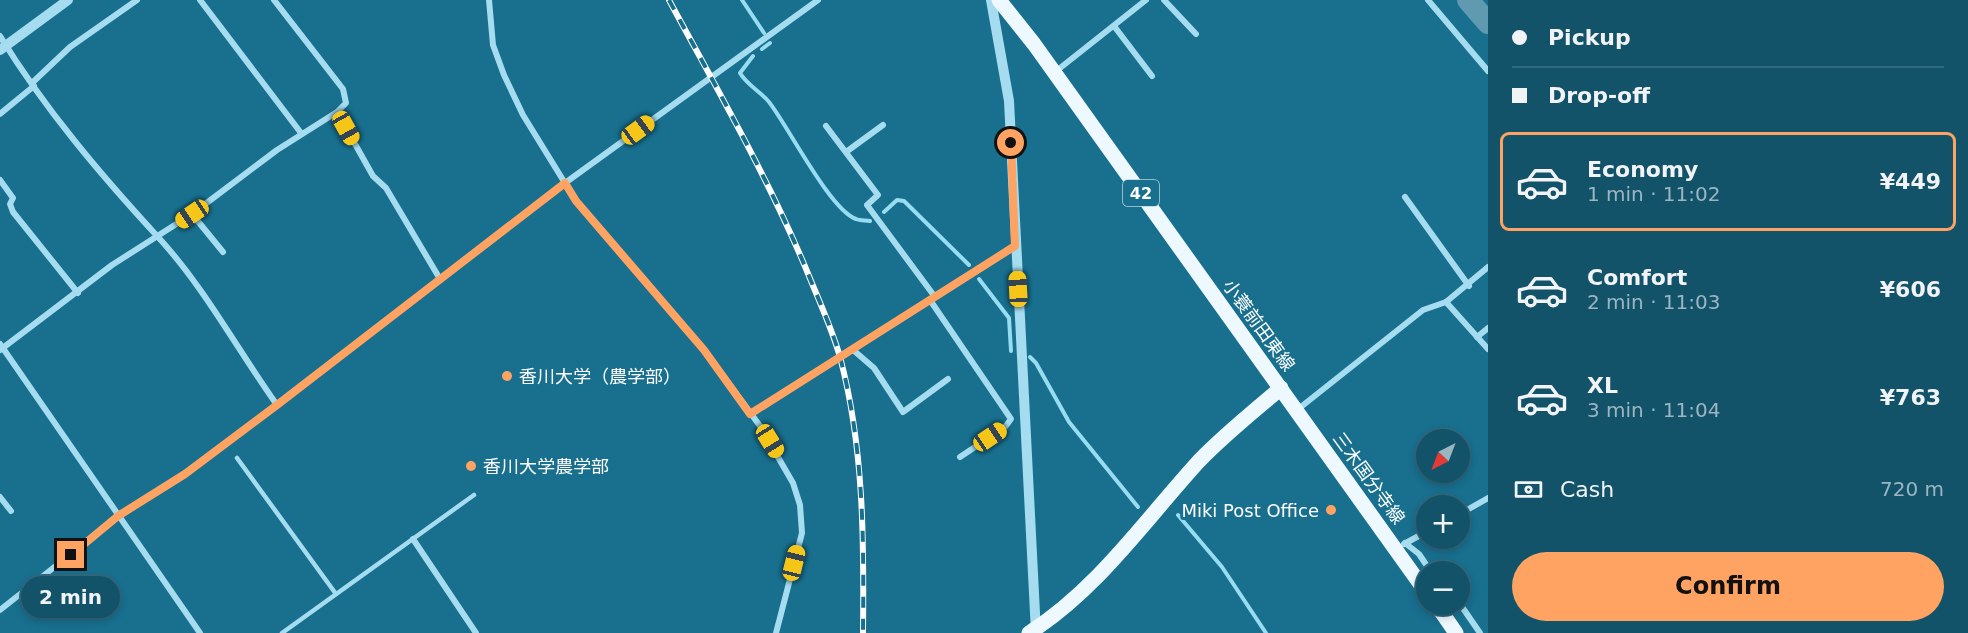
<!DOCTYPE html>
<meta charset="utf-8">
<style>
:root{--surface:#12536a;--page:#1f5d72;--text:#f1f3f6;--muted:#9cb6c1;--line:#31697e;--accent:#ffa363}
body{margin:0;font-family:"DejaVu Sans","Noto Sans JP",sans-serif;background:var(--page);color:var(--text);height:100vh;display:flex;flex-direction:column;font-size:22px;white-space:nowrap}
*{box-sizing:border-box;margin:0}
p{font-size:20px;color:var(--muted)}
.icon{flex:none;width:33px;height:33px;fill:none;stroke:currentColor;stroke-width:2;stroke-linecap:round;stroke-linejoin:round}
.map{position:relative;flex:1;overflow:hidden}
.details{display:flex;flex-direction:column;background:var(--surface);width:480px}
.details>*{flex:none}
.guide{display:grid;align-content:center;height:132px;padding:0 24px;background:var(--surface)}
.needle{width:39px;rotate:222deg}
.fabs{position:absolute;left:1416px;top:429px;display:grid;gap:12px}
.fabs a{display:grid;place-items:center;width:54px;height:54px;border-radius:50%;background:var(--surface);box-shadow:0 3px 9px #0003,0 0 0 2px var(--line);font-size:30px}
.end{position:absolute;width:27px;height:27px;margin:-14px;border:8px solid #ffa363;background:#111;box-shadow:0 0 0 3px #111}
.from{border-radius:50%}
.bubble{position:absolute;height:42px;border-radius:21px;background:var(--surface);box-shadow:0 3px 9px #0003,0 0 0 2px var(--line);font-size:20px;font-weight:700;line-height:42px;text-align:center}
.car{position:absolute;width:18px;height:36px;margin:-18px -9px;border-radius:8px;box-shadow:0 0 4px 2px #0007;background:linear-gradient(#f5c518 24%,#345 0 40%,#f5c518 0 76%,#345 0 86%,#f5c518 0)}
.guide b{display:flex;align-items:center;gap:21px;height:57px;font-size:22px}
.guide b+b{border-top:2px solid var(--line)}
.guide i{width:15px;height:15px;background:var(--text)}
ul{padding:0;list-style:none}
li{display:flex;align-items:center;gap:18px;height:99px;margin:0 12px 9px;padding:0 12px;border:3px solid transparent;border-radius:9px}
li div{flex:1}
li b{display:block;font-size:22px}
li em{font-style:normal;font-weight:700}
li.selected{border-color:var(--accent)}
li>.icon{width:54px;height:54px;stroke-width:1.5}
.pay{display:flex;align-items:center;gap:15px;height:66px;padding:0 24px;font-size:22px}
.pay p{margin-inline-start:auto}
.cta{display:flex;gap:12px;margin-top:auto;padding:12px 24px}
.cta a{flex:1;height:69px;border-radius:36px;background:var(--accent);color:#111;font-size:24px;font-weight:700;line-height:69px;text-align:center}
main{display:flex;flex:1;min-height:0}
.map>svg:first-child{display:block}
</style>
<main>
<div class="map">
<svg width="1488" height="633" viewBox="0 0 1488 633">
<rect width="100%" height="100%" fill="#186f8e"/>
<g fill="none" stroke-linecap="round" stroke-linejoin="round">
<!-- stream -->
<g stroke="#97dcf1" stroke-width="4">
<path d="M 742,0 L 764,33"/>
<path d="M 762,49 L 770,43"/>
<path d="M 753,56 L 740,73 C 747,85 760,91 769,102 C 788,126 830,210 856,219 C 860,221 866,220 870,221"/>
<path d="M 884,212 L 897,200 L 904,201 L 969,265"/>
<path d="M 979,279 L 1009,318 L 1011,351"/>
<path d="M 1030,357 L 1036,363 L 1069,422 L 1138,507"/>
<path d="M 1178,515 L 1222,567 L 1266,633"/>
</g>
<!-- river -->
<path stroke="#5f9ab0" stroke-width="22" d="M 1468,0 L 1488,23"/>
<!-- service -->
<g stroke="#a5dcef" stroke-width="4.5">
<path d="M 237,458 L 336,594"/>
<path d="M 282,633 L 474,495"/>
</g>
<!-- minor -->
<g stroke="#a5dcef" stroke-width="6">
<path d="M 200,0 L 301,133"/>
<path d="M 489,0 L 493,45 L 504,75 L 523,115 L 576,201 L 704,350 L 760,426 L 793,483 L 800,505 L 802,533 L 776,633"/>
<path d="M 1164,0 L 1196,34"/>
<path d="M 1428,0 L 1488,71"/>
<path d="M 1114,26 L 1152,76"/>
<path d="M 0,36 C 45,109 100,174 158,237 C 205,288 237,349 277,405"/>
<path d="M 1055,72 L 1146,0"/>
<path d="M 32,83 L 70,47 L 137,0"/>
<path d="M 337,112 L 373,176 L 386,188 L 440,279"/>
<path d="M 0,114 L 34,86"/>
<path d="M 826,126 L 878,195 L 867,205 L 935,297"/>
<path d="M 846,152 L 883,125"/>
<path d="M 0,180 L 13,198 L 10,204 L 13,212 L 78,293"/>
<path d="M 1405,197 L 1469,286"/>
<path d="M 192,214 L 223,252"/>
<path d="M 930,300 L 1011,419 L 1005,427 L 960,457"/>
<path d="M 1446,302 L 1488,349"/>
<path d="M 1477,337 L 1488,328"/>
<path d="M 0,344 L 200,633"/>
<path d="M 852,349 L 874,368 L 903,412 L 948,379"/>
<path d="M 0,350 L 112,265 L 192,214 L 277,150 L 337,112 L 346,103 L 343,89 L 274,0"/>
<path d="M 1297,410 L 1423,310 L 1446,302 L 1488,267"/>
<path d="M 750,414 L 1015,246"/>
<path d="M 0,497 L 11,511"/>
<path d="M 1460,514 L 1488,498"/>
<path d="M 413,539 L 476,633"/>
<path d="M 1405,543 L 1419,554 L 1431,572"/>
<path d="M 1404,544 L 1426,532"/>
<path d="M 1460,604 L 1480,633"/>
<path d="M 0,610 L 119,516 L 185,474 L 277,405 L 565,183 L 818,0"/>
</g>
<!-- tertiary -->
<g stroke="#a5dcef" stroke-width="10">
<path d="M 991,0 L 1009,101 L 1036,633"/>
<path d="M 0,50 L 68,0"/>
</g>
<!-- primary -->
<g stroke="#edf9ff" stroke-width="15">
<path d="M 999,0 L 1034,44 L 1426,592"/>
<path d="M 1436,604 L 1456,633"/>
<path d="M 1029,633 C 1098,589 1145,520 1199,461 C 1224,435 1253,412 1281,388"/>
</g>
<defs>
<path id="rail" d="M 669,0 C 718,91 770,181 809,276 C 820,303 832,329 840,357 C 864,447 864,541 863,633"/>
</defs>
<!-- rail casing -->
<use href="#rail" stroke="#fff" stroke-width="6"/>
<!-- rail -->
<use href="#rail" stroke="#186f8e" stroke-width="4" stroke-dasharray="11" stroke-linecap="butt"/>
</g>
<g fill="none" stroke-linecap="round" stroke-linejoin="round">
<!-- route -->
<path stroke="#ffa363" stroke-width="8" d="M 71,555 L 118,516 L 185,474 L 277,405 L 565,183 L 576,201 L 704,350 L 750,414 L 1015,246 L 1011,143"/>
</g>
<!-- markers -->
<g fill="#ffa363" stroke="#186f8e" stroke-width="2">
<circle cx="507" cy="376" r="6"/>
<circle cx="471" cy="466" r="6"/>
<circle cx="1331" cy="510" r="6"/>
</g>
<g text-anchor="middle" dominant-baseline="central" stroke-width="6" stroke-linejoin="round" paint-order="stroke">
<!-- shield labels -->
<rect fill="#186f8e" stroke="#bad4dd" stroke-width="1.5" x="1123" y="180" width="36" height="26" rx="4.5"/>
<g font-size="16" font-weight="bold" fill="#fff">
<text x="1141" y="193">42</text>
</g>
<!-- street labels -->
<g font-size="18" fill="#fff" stroke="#186f8e">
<text transform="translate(1259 325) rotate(54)">小蓑前田東線</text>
<text transform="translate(1369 478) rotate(54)">三木国分寺線</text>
</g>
<!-- poi labels -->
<g font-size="18" fill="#fff" stroke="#186f8e" text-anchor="start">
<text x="519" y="376">香川大学（農学部）</text>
<text x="483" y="466">香川大学農学部</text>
<text x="1319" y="510" text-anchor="end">Miki Post Office</text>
</g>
</g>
</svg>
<div class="fabs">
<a><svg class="needle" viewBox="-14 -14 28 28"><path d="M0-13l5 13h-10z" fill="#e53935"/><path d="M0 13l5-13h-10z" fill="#9cb6c1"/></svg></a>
<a>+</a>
<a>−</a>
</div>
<i class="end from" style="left:1011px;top:143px"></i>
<i class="end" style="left:71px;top:555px"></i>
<div class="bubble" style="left:21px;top:576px;width:99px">2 min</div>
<i class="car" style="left:346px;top:128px;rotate:151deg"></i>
<i class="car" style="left:638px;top:130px;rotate:54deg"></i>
<i class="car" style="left:192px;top:214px;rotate:236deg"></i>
<i class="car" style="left:1018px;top:289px;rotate:357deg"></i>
<i class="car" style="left:990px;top:437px;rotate:56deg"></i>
<i class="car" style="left:770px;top:441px;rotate:148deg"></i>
<i class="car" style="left:794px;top:563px;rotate:14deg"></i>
</div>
<section class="details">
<div class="guide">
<b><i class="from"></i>Pickup</b>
<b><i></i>Drop-off</b>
</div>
<ul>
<li class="selected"><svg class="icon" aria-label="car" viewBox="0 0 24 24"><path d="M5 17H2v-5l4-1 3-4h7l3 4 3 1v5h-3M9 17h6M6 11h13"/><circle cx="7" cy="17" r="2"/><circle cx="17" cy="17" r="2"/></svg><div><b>Economy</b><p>1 min · 11:02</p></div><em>¥449</em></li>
<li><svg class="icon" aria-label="car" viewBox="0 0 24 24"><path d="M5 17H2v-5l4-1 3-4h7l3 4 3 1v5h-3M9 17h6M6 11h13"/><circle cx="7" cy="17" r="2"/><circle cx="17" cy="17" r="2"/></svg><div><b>Comfort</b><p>2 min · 11:03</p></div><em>¥606</em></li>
<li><svg class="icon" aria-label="car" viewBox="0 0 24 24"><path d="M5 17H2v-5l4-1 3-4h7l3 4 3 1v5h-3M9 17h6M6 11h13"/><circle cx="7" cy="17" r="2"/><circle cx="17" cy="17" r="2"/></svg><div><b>XL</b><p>3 min · 11:04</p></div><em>¥763</em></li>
</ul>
<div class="pay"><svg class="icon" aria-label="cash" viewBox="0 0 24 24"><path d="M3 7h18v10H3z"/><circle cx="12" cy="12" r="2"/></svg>Cash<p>720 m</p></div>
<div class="cta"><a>Confirm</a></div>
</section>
</main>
